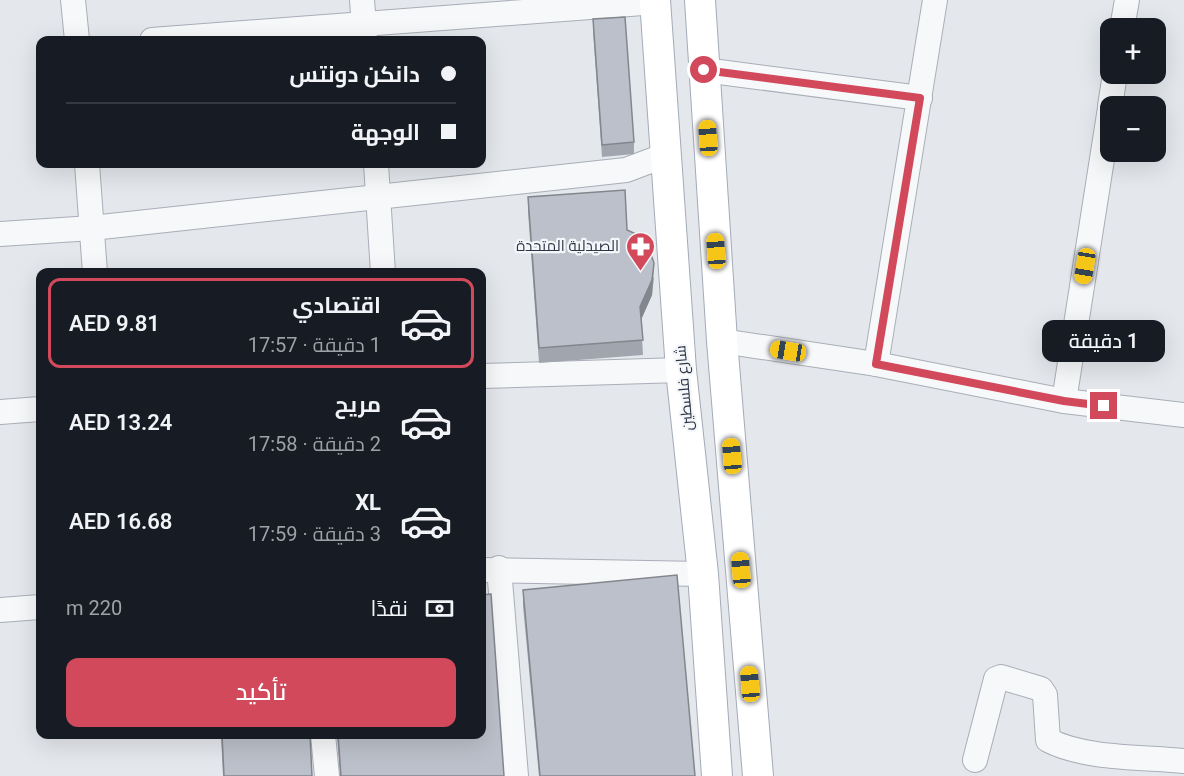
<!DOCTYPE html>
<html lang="ar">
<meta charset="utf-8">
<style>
:root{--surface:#171b24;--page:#242831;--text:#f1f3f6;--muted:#9ea1a6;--line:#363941;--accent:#d1495b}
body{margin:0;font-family:Roboto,Cairo,sans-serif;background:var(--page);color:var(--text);direction:rtl;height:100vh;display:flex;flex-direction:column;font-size:22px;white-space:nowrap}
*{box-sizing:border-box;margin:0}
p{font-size:20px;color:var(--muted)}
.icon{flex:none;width:33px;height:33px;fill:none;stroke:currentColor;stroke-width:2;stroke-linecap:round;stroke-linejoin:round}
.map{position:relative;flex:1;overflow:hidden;direction:ltr}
.side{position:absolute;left:36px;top:268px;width:450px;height:471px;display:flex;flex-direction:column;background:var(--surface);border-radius:12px;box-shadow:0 6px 24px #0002;direction:rtl}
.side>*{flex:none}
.banner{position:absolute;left:36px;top:36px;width:450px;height:132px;border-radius:12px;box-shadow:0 6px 24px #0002;direction:rtl;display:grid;align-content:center;height:132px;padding:0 30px;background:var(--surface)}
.tools{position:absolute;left:1100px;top:18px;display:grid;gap:12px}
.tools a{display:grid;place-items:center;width:66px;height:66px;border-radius:12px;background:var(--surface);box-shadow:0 6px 24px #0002;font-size:30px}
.end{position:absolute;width:27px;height:27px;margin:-14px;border:8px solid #d1495b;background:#fff;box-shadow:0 0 0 3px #fff}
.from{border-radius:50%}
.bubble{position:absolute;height:42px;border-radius:12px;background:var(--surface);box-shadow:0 6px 24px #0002;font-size:20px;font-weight:600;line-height:42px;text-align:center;direction:rtl}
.car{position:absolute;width:18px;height:36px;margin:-18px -9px;border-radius:8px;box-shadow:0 0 4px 2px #0007;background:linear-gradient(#f5c518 24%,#345 0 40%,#f5c518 0 76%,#345 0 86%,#f5c518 0)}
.banner b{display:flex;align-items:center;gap:21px;height:57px;font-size:22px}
.banner b+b{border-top:2px solid var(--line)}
.banner i{width:15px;height:15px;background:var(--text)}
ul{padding:10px 0 0;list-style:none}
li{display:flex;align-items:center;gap:18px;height:90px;margin:0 12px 9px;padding:0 18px;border:3px solid transparent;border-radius:12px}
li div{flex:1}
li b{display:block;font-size:22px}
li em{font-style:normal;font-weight:600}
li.on{border-color:var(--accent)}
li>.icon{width:54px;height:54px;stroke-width:1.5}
.pay{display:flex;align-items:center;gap:15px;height:66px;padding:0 30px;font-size:22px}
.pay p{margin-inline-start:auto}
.primary-button{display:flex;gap:12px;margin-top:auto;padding:12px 30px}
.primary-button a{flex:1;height:69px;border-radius:12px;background:var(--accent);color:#fff;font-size:24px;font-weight:600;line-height:69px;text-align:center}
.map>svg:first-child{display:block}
</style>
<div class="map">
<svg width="1184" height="776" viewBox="0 0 1184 776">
<rect width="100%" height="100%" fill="#e4e7ec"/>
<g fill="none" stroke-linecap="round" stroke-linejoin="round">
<defs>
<g id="minor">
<path d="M 73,0 L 77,40"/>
<path d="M 362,0 L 365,40"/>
<path d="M 1122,28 L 1127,0"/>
<path d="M 152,40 L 656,2"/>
<path d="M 704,70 L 920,98"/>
<path d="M 1110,106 L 1115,74"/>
<path d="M 87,164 L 95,273"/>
<path d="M 376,164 L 383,273"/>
<path d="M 0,234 L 92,228 L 626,170 L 666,155"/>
<path d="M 722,341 L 876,364 L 1064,401 L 1184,415"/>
<path d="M 876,364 L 935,0"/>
<path d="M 482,376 L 681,370"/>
<path d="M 1064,401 L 1110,108"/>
<path d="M 0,412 L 40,409"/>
<path d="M 499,568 L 516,776"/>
<path d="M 482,570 L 703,574"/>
<path d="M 0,610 L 40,607"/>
<path d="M 323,735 L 327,776"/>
<path d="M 975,760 L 996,679 L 1001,677 L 1041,689 L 1045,695 L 1048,740 C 1084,759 1143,757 1184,761"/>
</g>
<g id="major">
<path d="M 655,0 L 681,370 L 703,574 L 717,776"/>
<path d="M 700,0 L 722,341 L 758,776"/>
</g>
</defs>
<!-- minor casing -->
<use href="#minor" stroke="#a9aeb7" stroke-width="26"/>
<!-- major casing -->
<use href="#major" stroke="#a3abb8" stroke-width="32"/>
<!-- minor -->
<use href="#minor" stroke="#f7f8fa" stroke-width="24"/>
<!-- major -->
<use href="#major" stroke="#fff" stroke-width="30"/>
</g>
<!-- wall -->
<g fill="#a1a5ae">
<path d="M 593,19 L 634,142 L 634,154 L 602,157 L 593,31 Z"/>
<path d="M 528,197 L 627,230 L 654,278 L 652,295 L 641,320 L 643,355 L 539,363 L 528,212 Z"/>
<path d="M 523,590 L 695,776 L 539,776 L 523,606 Z"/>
<path d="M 221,735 L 310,735 L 312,776 L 223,776 Z"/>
<path d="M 337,735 L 482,735 L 504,776 L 340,776 Z"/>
</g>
<!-- shaded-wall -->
<path fill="#83868d" d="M 654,263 L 652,295 L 640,322 L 640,307 Z"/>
<!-- building -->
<g fill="#bbc0ca" stroke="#83868d" stroke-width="1.5">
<path d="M 625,17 L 634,142 L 602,145 L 593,19 Z"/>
<path d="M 625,190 L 627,230 L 645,238 L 654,263 L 652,280 L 640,307 L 643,340 L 539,348 L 528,197 Z"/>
<path d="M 677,575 L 695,776 L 540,776 L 523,590 Z"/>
<path d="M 491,594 L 504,776 L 341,776 L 338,735 L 482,735 L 482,595 Z"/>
<path d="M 222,735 L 310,735 L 312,776 L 224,776 Z"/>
</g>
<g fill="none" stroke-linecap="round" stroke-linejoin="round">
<!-- route -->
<path stroke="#d1495b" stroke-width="8" d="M 704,70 L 920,98 L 876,364 L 1064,401 L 1104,406"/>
</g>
<!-- icons -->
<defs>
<symbol id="pharmacy-pin" viewBox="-11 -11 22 30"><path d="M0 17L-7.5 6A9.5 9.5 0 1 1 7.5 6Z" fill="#d1495b" stroke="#f4f6f9"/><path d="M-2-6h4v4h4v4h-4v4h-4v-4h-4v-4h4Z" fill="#fff"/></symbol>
</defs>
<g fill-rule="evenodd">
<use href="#pharmacy-pin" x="624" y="230" width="33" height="45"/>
</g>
<g text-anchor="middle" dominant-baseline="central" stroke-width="4.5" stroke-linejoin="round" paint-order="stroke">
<!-- poi labels -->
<g font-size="15" fill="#2b3445" stroke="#f4f6f9" text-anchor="end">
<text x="619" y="246">الصيدلية المتحدة</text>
</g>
<!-- street labels -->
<g font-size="15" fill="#2b3445" stroke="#f4f6f9">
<text transform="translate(684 388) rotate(-95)">شارع فلسطين</text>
</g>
</g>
</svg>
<div class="tools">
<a>+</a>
<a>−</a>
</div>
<i class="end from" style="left:704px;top:70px"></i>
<i class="end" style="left:1104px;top:406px"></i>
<div class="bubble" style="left:1042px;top:320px;width:123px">1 دقيقة</div>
<i class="car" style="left:708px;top:138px;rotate:356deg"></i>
<i class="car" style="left:716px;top:251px;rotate:356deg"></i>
<i class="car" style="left:1085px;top:266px;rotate:189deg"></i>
<i class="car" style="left:788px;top:351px;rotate:279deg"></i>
<i class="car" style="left:732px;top:456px;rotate:355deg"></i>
<i class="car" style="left:741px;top:570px;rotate:355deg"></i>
<i class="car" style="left:750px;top:684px;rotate:355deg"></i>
<div class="banner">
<b><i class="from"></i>دانكن دونتس</b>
<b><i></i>الوجهة</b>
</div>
<section class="side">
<ul>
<li class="on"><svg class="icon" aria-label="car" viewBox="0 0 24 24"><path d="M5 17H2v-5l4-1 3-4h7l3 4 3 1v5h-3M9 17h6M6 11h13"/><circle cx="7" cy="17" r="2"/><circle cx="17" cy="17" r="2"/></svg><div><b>اقتصادي</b><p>1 دقيقة · 17:57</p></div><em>AED 9.81</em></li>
<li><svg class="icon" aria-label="car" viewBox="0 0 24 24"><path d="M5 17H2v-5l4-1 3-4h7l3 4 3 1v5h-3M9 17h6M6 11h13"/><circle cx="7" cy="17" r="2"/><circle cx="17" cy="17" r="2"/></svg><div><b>مريح</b><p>2 دقيقة · 17:58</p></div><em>AED 13.24</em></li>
<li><svg class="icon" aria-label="car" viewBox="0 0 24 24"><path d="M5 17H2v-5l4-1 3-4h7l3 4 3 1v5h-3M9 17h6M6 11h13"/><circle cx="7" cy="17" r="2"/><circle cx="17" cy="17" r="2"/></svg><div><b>XL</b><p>3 دقيقة · 17:59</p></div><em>AED 16.68</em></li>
</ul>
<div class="pay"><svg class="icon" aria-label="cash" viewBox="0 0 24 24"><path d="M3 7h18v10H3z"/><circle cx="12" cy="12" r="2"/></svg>نقدًا<p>220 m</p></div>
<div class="primary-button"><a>تأكيد</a></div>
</section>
</div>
